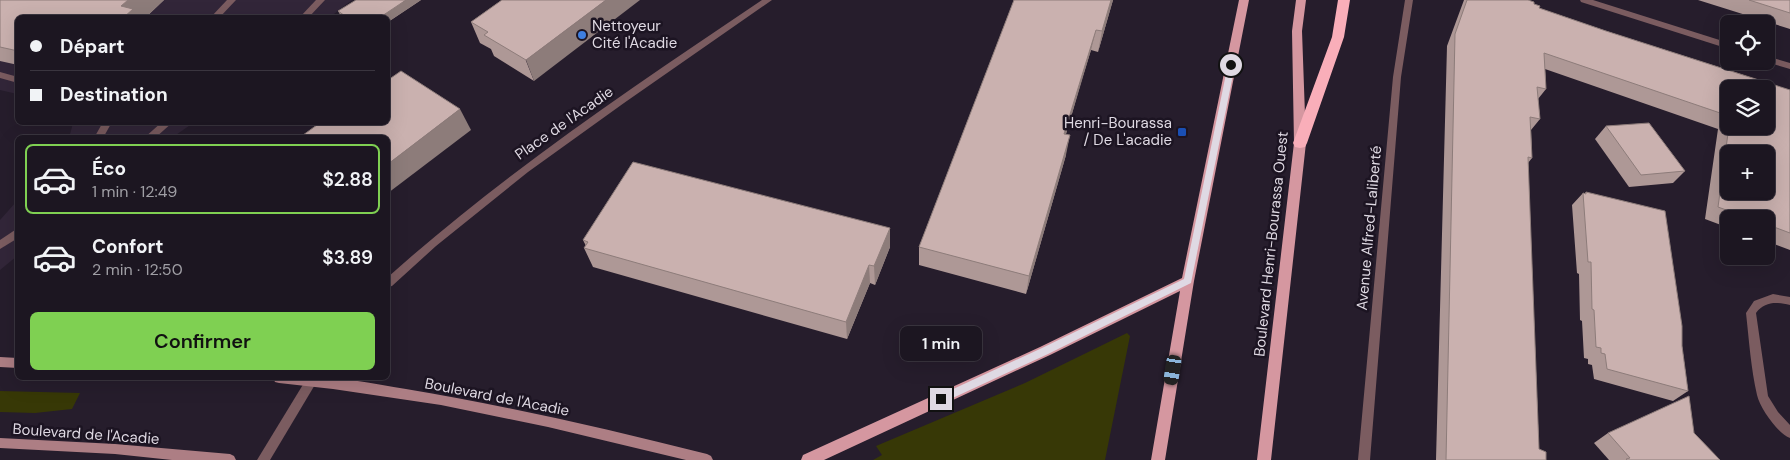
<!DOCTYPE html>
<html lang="fr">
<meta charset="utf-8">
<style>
:root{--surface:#1c1621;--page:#251f2a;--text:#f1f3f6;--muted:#a09fa5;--line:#3a353f;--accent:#7fd052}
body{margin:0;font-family:"DM Sans",sans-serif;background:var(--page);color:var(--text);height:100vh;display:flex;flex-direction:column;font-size:19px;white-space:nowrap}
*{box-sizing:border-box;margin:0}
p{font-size:16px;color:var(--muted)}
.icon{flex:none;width:28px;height:28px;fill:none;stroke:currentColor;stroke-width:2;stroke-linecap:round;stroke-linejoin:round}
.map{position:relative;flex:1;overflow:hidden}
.details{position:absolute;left:15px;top:135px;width:375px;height:245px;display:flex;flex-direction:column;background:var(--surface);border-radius:8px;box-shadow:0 5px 20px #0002,0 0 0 1px var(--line)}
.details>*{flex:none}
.hud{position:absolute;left:15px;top:15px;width:375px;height:110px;border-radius:8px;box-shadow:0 5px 20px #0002,0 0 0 1px var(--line);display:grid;align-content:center;height:110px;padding:0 15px;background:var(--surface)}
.buttons{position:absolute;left:1720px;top:15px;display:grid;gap:10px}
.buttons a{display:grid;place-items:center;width:55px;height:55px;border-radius:8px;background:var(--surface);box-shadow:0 5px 20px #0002,0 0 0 1px var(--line);font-size:25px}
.end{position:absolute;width:22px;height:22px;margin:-11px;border:6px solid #dfd9e3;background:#111;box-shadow:0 0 0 2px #111}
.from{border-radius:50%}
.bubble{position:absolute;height:35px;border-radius:8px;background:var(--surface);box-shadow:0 5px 20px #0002,0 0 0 1px var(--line);font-size:16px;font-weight:600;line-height:35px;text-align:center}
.car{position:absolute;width:15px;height:30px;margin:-15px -8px;border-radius:6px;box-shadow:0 0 4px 1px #0007;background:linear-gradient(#222 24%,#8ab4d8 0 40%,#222 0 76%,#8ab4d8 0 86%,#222 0)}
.hud b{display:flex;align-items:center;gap:18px;height:48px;font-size:19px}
.hud b+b{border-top:1px solid var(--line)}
.hud i{width:12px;height:12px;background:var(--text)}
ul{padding:9px 0 0;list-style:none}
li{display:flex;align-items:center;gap:15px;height:70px;margin:0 10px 8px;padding:0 5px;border:2px solid transparent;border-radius:8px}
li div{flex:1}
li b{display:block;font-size:19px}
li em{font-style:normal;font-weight:600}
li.selected{border-color:var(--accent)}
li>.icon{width:45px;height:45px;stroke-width:1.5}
.cta{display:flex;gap:10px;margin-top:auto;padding:10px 15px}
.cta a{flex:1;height:58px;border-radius:8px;background:var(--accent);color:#111;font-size:20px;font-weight:600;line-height:58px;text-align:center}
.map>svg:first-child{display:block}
</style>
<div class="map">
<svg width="1790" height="460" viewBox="0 0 1790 460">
<rect width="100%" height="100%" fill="#261d2c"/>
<!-- built -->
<g fill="#322639">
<path d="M 0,0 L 352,0 L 330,17 L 18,18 L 17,94 L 0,90 Z"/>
<path d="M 73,123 L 193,123 L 173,137 L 69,138 Z"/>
<path d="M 17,201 L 17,256 L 0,270 L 0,220 Z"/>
</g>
<!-- green -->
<g fill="#373806">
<path d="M 1127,333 L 1130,336 L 1105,460 L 873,460 L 882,455 L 876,446 L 1025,383 Z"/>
<path d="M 0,391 L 80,393 L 72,409 L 35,413 L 0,412 Z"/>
</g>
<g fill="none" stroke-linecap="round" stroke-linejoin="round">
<!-- lane -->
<g fill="#7b5c60" fill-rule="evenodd">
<path d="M 227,0 L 236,0 L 219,18 L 210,18 Z"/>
<path d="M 316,0 L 325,0 L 308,18 L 299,18 Z"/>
<path d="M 0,72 L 18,77 L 18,83 L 0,78 Z"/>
<path d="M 103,122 L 112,122 L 103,138 L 94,138 Z"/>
<path d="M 162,122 L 173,122 L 155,138 L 144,138 Z"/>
<path d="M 18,228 L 18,238 L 0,249 L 0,240 Z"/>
</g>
<!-- street -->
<g fill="#7b5c60" fill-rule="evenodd">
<path d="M 762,0 L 772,0 L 624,103 L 528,172 L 436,246 L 392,286 L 388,287 L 388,277 C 504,173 633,87 762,0 Z"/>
<path d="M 1405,0 L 1413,0 L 1401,77 L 1370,460 L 1358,460 L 1393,77 Z"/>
<path d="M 1580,0 L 1593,0 L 1729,43 L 1729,49 L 1581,2 Z"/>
<path d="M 1766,56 L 1790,63 L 1790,69 L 1763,61 L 1766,61 Z"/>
<path d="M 1773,294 L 1790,297 L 1790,305 C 1777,302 1765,301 1756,313 L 1768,396 L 1778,412 L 1790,425 L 1790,438 C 1778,434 1760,408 1757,395 C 1751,369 1749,340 1746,313 L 1754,301 Z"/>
<path d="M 307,378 L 319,378 L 270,460 L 257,460 Z"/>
</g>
<!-- secondary -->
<g fill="#ad7e84" fill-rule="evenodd">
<path d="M 0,357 L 18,358 L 18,368 L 0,367 Z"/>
<path d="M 273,378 C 314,372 365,382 406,389 C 507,406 607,429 707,454 L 711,456 L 713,460 L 686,460 L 548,427 L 441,405 L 333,389 L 279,383 L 275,382 Z"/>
<path d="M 0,438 L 115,444 L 230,454 L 234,456 L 236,460 L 172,460 L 115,454 L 0,448 Z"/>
</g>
<!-- primary -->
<g fill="#d597a0" fill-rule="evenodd">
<path d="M 1239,0 L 1249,0 L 1194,281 L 1165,460 L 1151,460 L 1180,291 L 1050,355 L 824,460 L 801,460 L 803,455 L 1040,347 L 1182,278 Z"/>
<path d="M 1296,0 L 1306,0 L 1302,31 L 1306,143 L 1271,460 L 1257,460 L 1294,143 L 1292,31 Z"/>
</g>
<!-- highway -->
<path fill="#f9aeb9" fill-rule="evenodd" d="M 1338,0 L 1350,0 L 1344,37 L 1307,143 L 1305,147 L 1300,148 L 1295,147 L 1293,143 L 1332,37 Z"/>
</g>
<!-- wall -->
<g fill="#ae9896" fill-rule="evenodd">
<path d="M 0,0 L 164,0 L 145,18 L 18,18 L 18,65 L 0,61 Z"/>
<path d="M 421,0 L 388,22 L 388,18 L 342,18 L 338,11 Z"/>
<path d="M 502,0 L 534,81 L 494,56 L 491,49 L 480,43 L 471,22 Z"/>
<path d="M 1014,0 L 1113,0 L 1098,52 L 1091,50 L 1082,79 L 1066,134 L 1066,155 L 1026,294 L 919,265 L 919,247 Z"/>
<path d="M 1464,0 L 1528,0 L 1539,8 L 1606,31 L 1790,90 L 1790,250 L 1766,241 L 1766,219 L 1729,219 L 1729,228 L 1705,219 L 1718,129 L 1545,69 L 1546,89 L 1538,99 L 1540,119 L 1531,130 L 1532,158 L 1528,163 L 1539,449 L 1546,460 L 1436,460 L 1447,46 ZM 1729,89 L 1766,126 L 1729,126 Z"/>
<path d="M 1698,0 L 1790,0 L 1790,29 Z"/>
<path d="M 1606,126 L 1685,171 L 1673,183 L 1629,187 L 1595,139 Z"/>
<path d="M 1586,192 L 1682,346 L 1688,391 L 1673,401 L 1594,379 L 1592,365 L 1588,364 L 1588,359 L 1584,358 L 1582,321 L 1580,320 L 1579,274 L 1577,273 L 1572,205 L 1583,193 L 1584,194 Z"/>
<path d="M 890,228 L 890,247 L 875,285 L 870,283 L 847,339 L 593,267 L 584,248 L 586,246 L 583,240 Z"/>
<path d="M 1608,433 L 1694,433 L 1720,460 L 1609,460 L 1594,443 Z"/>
</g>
<!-- shaded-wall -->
<g fill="#8d7c7a">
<path d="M 128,0 L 164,0 L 145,18 L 123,18 L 121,6 Z"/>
<path d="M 406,0 L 421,0 L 388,22 L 388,18 L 379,18 Z"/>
<path d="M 606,0 L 640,0 L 534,81 L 526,60 Z"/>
<path d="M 1111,0 L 1113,0 L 1098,52 L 1102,31 Z"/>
<path d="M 1096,30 L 1091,50 L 1060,154 L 1064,134 Z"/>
<path d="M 460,109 L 471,130 L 388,193 L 388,164 Z"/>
<path d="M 1070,135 L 1066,155 L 1026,294 L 1029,276 Z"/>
<path d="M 890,228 L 890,247 L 875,285 L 874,266 Z"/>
<path d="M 869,265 L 870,283 L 847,339 L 846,322 Z"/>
</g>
<!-- building -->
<g fill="#cab1af" stroke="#8d7c7a" fill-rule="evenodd">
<path d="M 0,0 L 128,0 L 121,6 L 133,9 L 123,18 L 18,18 L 18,51 L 0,47 Z"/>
<path d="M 356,0 L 406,0 L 379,18 L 348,18 L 338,11 Z"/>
<path d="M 502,0 L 606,0 L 526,60 L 484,35 L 488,32 L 471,22 Z"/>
<path d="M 1014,0 L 1111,0 L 1102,31 L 1096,30 L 1087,59 L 1064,134 L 1070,135 L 1029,276 L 919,247 Z"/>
<path d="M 1467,0 L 1528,0 L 1534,2 L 1534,4 L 1540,6 L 1539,8 L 1606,31 L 1790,90 L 1790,233 L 1766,224 L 1766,219 L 1751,219 L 1718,207 L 1729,126 L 1766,126 L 1766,89 L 1729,89 L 1729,116 L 1544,53 L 1546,89 L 1537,87 L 1540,119 L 1530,117 L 1532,158 L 1528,157 L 1539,449 L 1546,452 L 1546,460 L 1446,460 L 1455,34 ZM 1729,154 L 1766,154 L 1766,191 L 1729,191 Z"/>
<path d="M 1749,0 L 1790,0 L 1790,13 Z"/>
<path d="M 401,71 L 460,109 L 388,164 L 388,138 L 299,138 L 321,122 L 388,122 L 388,80 Z"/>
<path d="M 1649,123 L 1685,171 L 1641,175 L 1606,126 Z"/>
<path d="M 633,162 L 890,228 L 874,266 L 869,265 L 846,322 L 584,248 L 588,242 L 583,240 Z"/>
<path d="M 1586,192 L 1665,211 L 1682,326 L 1682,346 L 1688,391 L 1607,369 L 1605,354 L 1601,353 L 1601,348 L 1596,347 L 1594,310 L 1592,309 L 1591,262 L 1588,262 L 1583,193 L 1586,194 Z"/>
<path d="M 1689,396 L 1694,433 L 1720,460 L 1627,460 L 1626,459 L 1630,458 L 1608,433 Z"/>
</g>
<!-- route -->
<path fill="#dfd9e3" d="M 1228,64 L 1235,65 L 1191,283 L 1048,354 L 944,402 L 938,402 L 938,396 L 1042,348 L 1184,279 Z"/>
<!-- markers -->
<circle fill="#3f7fe0" stroke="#1c1422" stroke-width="2" cx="582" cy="35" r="5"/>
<rect fill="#1a4fb4" stroke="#1c1422" stroke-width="2" x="1177" y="127" width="10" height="10" rx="2.5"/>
<g text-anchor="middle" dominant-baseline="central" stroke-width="5" stroke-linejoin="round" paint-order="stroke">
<!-- poi labels -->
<g font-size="15" fill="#dfd9e3" stroke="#1c1422" text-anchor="start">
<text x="592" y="26">Nettoyeur<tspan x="592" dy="17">Cité l'Acadie</tspan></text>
<text x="1172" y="123" text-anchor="end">Henri-Bourassa<tspan x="1172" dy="17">/ De L'acadie</tspan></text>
</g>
<!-- street labels -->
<g font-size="15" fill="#dfd9e3" stroke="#1c1422">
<text transform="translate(564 123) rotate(-35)">Place de l'Acadie</text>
<text transform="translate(1369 228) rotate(-85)">Avenue Alfred-Laliberté</text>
<text transform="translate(1271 244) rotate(-84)">Boulevard Henri-Bourassa Ouest</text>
<text transform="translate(497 397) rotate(11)">Boulevard de l'Acadie</text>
<text transform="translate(86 434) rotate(4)">Boulevard de l'Acadie</text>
</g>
</g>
</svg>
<div class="buttons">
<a><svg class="icon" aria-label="locate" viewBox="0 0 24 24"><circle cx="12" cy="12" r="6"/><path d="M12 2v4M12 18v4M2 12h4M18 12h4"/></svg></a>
<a><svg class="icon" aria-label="layers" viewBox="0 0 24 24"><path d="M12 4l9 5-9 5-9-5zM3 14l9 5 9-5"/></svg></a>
<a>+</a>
<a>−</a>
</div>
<i class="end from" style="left:1231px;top:65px"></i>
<i class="end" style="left:941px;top:399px"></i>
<div class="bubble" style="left:900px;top:326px;width:82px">1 min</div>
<i class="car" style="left:1173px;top:370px;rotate:189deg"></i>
<div class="hud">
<b><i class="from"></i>Départ</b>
<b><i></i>Destination</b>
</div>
<section class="details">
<ul>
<li class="selected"><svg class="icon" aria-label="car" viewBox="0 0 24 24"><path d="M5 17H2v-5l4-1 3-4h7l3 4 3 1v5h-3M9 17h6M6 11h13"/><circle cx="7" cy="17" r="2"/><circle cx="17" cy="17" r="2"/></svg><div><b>Éco</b><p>1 min · 12:49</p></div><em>$2.88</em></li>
<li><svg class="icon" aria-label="car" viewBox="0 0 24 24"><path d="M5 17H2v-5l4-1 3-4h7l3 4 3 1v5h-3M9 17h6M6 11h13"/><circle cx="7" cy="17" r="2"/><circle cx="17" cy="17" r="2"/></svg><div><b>Confort</b><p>2 min · 12:50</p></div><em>$3.89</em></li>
</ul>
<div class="cta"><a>Confirmer</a></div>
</section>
</div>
